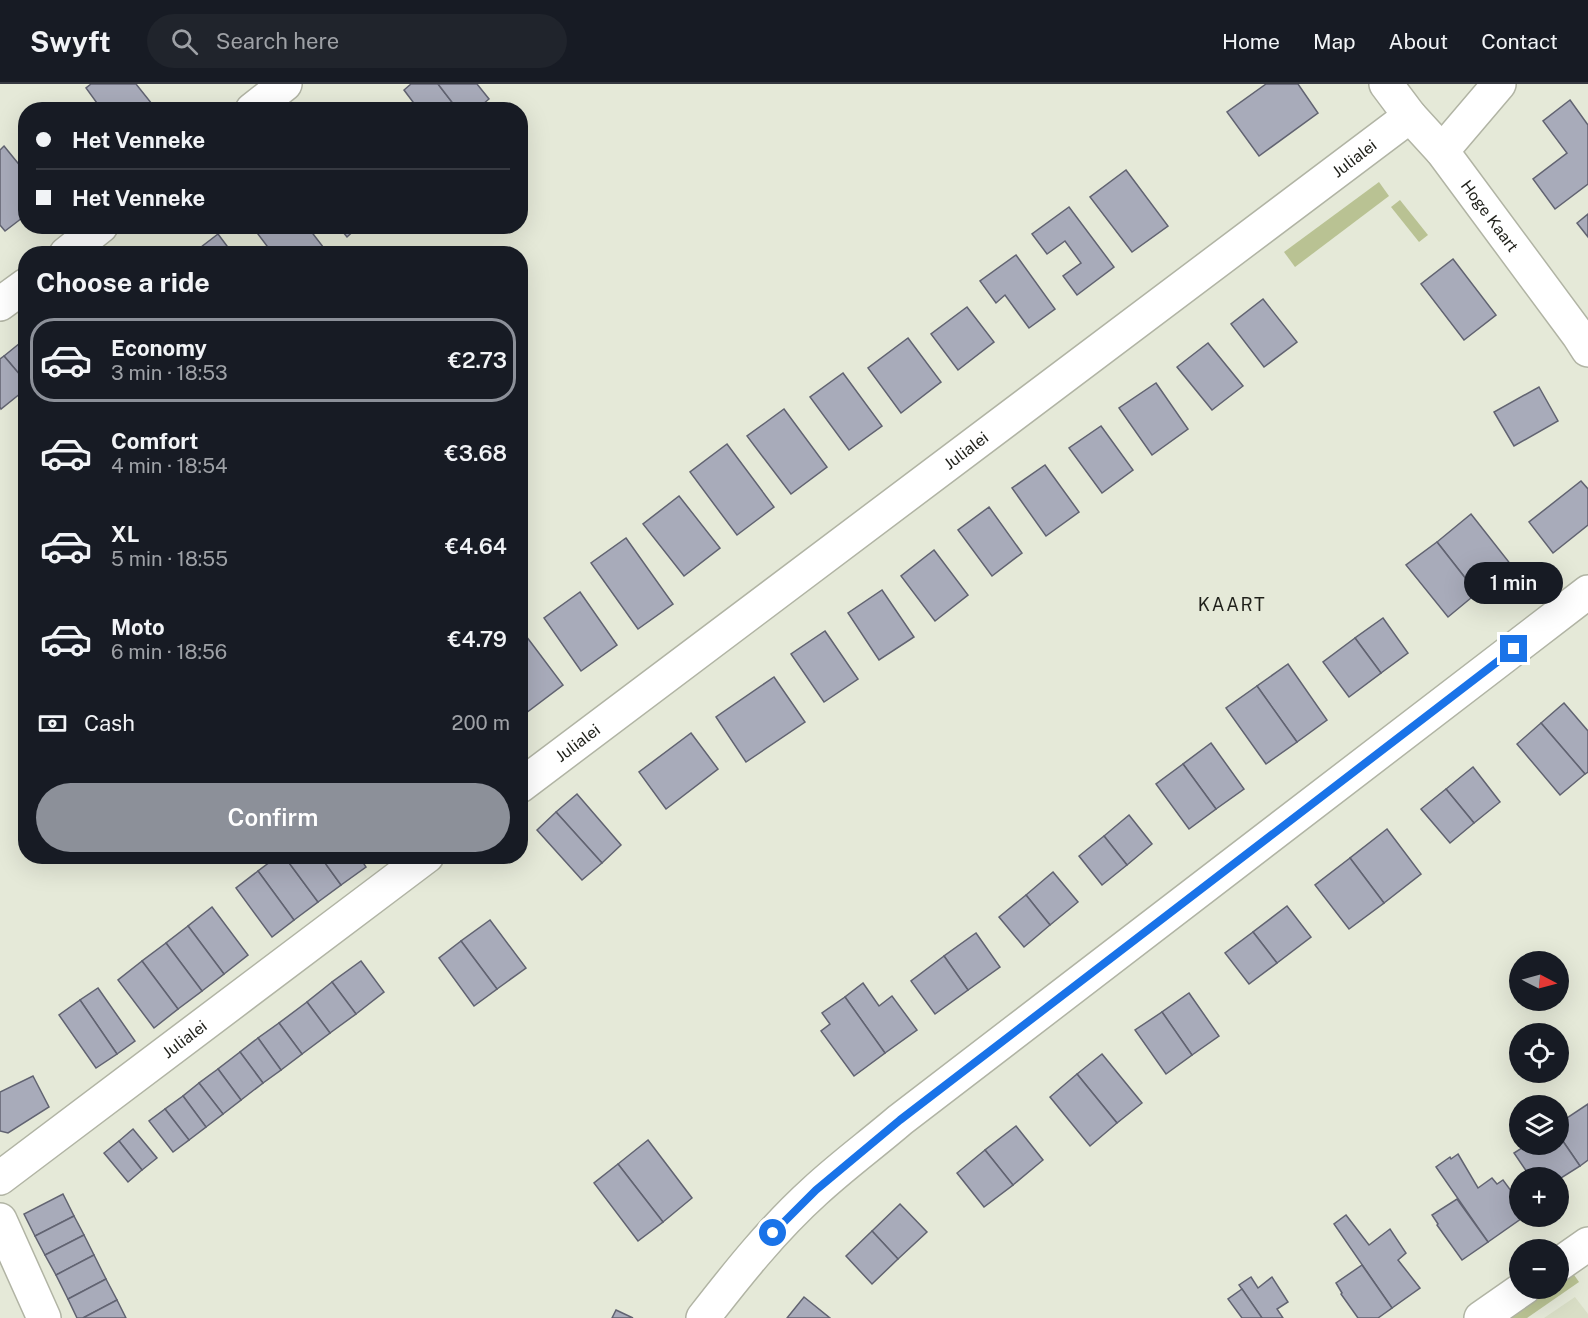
<!DOCTYPE html>
<meta charset="utf-8">
<style>
:root{--surface:#171b24;--page:#20242c;--text:#f1f3f6;--muted:#9ea1a6;--line:#363941;--accent:#8c9099}
body{margin:0;font-family:"Public Sans",sans-serif;background:var(--page);color:var(--text);height:100vh;display:flex;flex-direction:column;font-size:22px;white-space:nowrap}
*{box-sizing:border-box;margin:0}
p{font-size:20px;color:var(--muted)}
.icon{flex:none;width:33px;height:33px;fill:none;stroke:currentColor;stroke-width:2;stroke-linecap:round;stroke-linejoin:round}
.map{position:relative;flex:1;overflow:hidden}
.drawer{position:absolute;left:18px;top:162px;width:510px;height:618px;display:flex;flex-direction:column;background:var(--surface);border-radius:24px;box-shadow:0 6px 24px #0002}
.drawer>*{flex:none}
.hud{position:absolute;left:18px;top:18px;width:510px;height:132px;border-radius:24px;box-shadow:0 6px 24px #0002;display:grid;align-content:center;height:132px;padding:0 18px;background:var(--surface)}
.needle{width:39px;rotate:96deg}
.buttons{position:absolute;left:1509px;top:867px;display:grid;gap:12px}
.buttons a{display:grid;place-items:center;width:60px;height:60px;border-radius:50%;background:var(--surface);box-shadow:0 6px 24px #0002;font-size:30px}
.end{position:absolute;width:27px;height:27px;margin:-14px;border:8px solid #1a73e8;background:#fff;box-shadow:0 0 0 3px #fff}
.from{border-radius:50%}
.bubble{position:absolute;height:42px;border-radius:21px;background:var(--surface);box-shadow:0 6px 24px #0002;font-size:20px;font-weight:600;line-height:42px;text-align:center}
.hud b{display:flex;align-items:center;gap:21px;height:57px;font-size:22px}
.hud b+b{border-top:2px solid var(--line)}
.hud i{width:15px;height:15px;background:var(--text)}
ul{padding:0;list-style:none}
li{display:flex;align-items:center;gap:18px;height:84px;margin:0 12px 9px;padding:0 6px;border:3px solid transparent;border-radius:24px}
li div{flex:1}
li b{display:block;font-size:22px}
li em{font-style:normal;font-weight:600}
li.current{border-color:var(--accent)}
li>.icon{width:54px;height:54px;stroke-width:1.5}
h2{padding:0 18px;font-size:27px;line-height:72px}
.pay{display:flex;align-items:center;gap:15px;height:66px;padding:0 18px;font-size:22px}
.pay p{margin-inline-start:auto}
.cta{display:flex;gap:12px;margin-top:auto;padding:12px 18px}
.cta a{flex:1;height:69px;border-radius:36px;background:var(--accent);color:#fff;font-size:24px;font-weight:600;line-height:69px;text-align:center}
header{display:flex;align-items:center;gap:36px;box-sizing:border-box;height:84px;padding:0 30px;background:var(--surface);border-bottom:2px solid var(--line)}
header strong{font-size:28px}
nav{display:flex;gap:33px;margin-inline-start:auto;font-size:21px}
.search{width:420px;height:54px;background:var(--page);display:flex;align-items:center;gap:15px;box-sizing:border-box;padding:0 21px;border-radius:33px;color:var(--muted);font-size:22px}
.map>svg:first-child{display:block}
</style>
<header>
<strong>Swyft</strong>
<div class="search"><svg class="icon" aria-label="search" viewBox="0 0 24 24"><circle cx="10" cy="10" r="6"/><path d="M15 15l6 6"/></svg>Search here</div>
<nav><a>Home</a><a>Map</a><a>About</a><a>Contact</a></nav>
</header>
<div class="map">
<svg width="1588" height="1234" viewBox="0 0 1588 1234">
<rect width="100%" height="100%" fill="#e5e9d8"/>
<!-- built -->
<path fill="#d9dec6" d="M 1575,1213 L 1588,1230 L 1588,1234 L 1544,1234 Z"/>
<!-- green -->
<g fill="#b9c293">
<path d="M 1379,98 L 1389,112 L 1295,183 L 1284,168 Z"/>
<path d="M 1400,116 L 1428,151 L 1419,158 L 1391,123 Z"/>
<path d="M 1572,1188 L 1579,1198 L 1527,1234 L 1506,1234 L 1549,1205 L 1558,1204 L 1559,1198 Z"/>
</g>
<!-- building -->
<g fill="#a8abba" stroke="#616371" stroke-width="1.5">
<path d="M 91,0 L 136,0 L 156,25 L 102,26 L 86,4 Z"/>
<path d="M 411,0 L 438,0 L 458,26 L 419,26 L 404,6 Z"/>
<path d="M 438,0 L 477,0 L 489,15 L 476,26 L 458,26 Z"/>
<path d="M 1266,0 L 1298,0 L 1318,29 L 1259,72 L 1227,28 Z"/>
<path d="M 1570,16 L 1588,41 L 1588,100 L 1555,125 L 1533,95 L 1567,69 L 1543,37 Z"/>
<path d="M 4,62 L 26,89 L 26,131 L 5,147 L 0,141 L 0,66 Z"/>
<path d="M 1126,86 L 1168,142 L 1132,168 L 1090,113 Z"/>
<path d="M 1069,123 L 1114,183 L 1077,211 L 1063,192 L 1081,179 L 1065,157 L 1047,170 L 1032,150 Z"/>
<path d="M 1588,130 L 1588,153 L 1577,139 Z"/>
<path d="M 252,142 L 307,142 L 327,168 L 326,170 L 273,170 Z"/>
<path d="M 338,142 L 359,142 L 347,153 Z"/>
<path d="M 218,150 L 233,170 L 192,170 Z"/>
<path d="M 1016,171 L 1055,225 L 1029,244 L 1005,211 L 996,219 L 980,197 Z"/>
<path d="M 1453,175 L 1496,231 L 1464,256 L 1421,200 Z"/>
<path d="M 1263,215 L 1297,258 L 1264,283 L 1231,240 Z"/>
<path d="M 967,223 L 994,258 L 958,286 L 931,250 Z"/>
<path d="M 908,254 L 941,298 L 901,329 L 868,284 Z"/>
<path d="M 25,255 L 26,255 L 26,298 L 4,272 Z"/>
<path d="M 1208,259 L 1243,302 L 1212,326 L 1177,283 Z"/>
<path d="M 4,272 L 26,298 L 26,305 L 1,325 L 0,323 L 0,275 Z"/>
<path d="M 843,289 L 882,342 L 849,366 L 810,313 Z"/>
<path d="M 1156,299 L 1188,345 L 1152,371 L 1119,324 Z"/>
<path d="M 1539,303 L 1558,337 L 1514,362 L 1494,328 Z"/>
<path d="M 784,325 L 827,383 L 791,410 L 747,352 Z"/>
<path d="M 1101,342 L 1133,386 L 1102,409 L 1069,364 Z"/>
<path d="M 727,360 L 774,423 L 737,451 L 690,388 Z"/>
<path d="M 1045,381 L 1079,428 L 1046,452 L 1012,404 Z"/>
<path d="M 1581,397 L 1588,405 L 1588,441 L 1553,469 L 1529,438 Z"/>
<path d="M 679,412 L 720,464 L 684,492 L 643,440 Z"/>
<path d="M 989,423 L 1022,469 L 992,492 L 958,446 Z"/>
<path d="M 1471,430 L 1512,482 L 1477,509 L 1437,458 Z"/>
<path d="M 626,454 L 673,520 L 638,545 L 591,479 Z"/>
<path d="M 1437,458 L 1477,509 L 1448,533 L 1406,481 Z"/>
<path d="M 934,466 L 968,511 L 935,537 L 901,492 Z"/>
<path d="M 882,506 L 914,553 L 879,576 L 848,529 Z"/>
<path d="M 580,508 L 617,561 L 581,587 L 544,534 Z"/>
<path d="M 1383,534 L 1408,569 L 1381,589 L 1355,554 Z"/>
<path d="M 520,544 L 563,601 L 526,629 L 520,622 Z"/>
<path d="M 825,547 L 858,595 L 824,618 L 791,570 Z"/>
<path d="M 1355,554 L 1381,589 L 1349,613 L 1323,578 Z"/>
<path d="M 1288,580 L 1327,636 L 1297,658 L 1257,602 Z"/>
<path d="M 774,593 L 805,638 L 746,678 L 716,633 Z"/>
<path d="M 1257,602 L 1297,658 L 1266,680 L 1226,624 Z"/>
<path d="M 1564,619 L 1588,647 L 1588,688 L 1585,690 L 1541,639 Z"/>
<path d="M 1541,639 L 1585,690 L 1560,711 L 1517,660 Z"/>
<path d="M 691,649 L 718,685 L 666,725 L 639,688 Z"/>
<path d="M 1211,659 L 1244,705 L 1216,725 L 1183,680 Z"/>
<path d="M 1183,680 L 1216,725 L 1189,745 L 1156,700 Z"/>
<path d="M 1473,683 L 1500,718 L 1474,739 L 1446,705 Z"/>
<path d="M 1446,705 L 1474,739 L 1450,759 L 1421,725 Z"/>
<path d="M 577,710 L 621,761 L 602,779 L 556,728 Z"/>
<path d="M 556,728 L 602,779 L 582,796 L 537,746 Z"/>
<path d="M 1129,731 L 1152,760 L 1127,781 L 1104,752 Z"/>
<path d="M 1387,745 L 1421,790 L 1384,819 L 1350,774 Z"/>
<path d="M 1104,752 L 1127,781 L 1102,801 L 1079,772 Z"/>
<path d="M 278,772 L 284,772 L 318,818 L 294,836 L 258,787 Z"/>
<path d="M 284,772 L 320,772 L 341,801 L 318,818 Z"/>
<path d="M 320,772 L 359,772 L 366,783 L 341,801 Z"/>
<path d="M 1350,774 L 1384,819 L 1349,845 L 1315,801 Z"/>
<path d="M 258,787 L 294,836 L 272,853 L 236,804 Z"/>
<path d="M 1053,788 L 1078,818 L 1050,841 L 1026,811 Z"/>
<path d="M 1026,811 L 1050,841 L 1024,863 L 999,833 Z"/>
<path d="M 1287,822 L 1311,853 L 1277,879 L 1253,848 Z"/>
<path d="M 212,823 L 248,871 L 224,890 L 188,842 Z"/>
<path d="M 490,836 L 526,884 L 497,905 L 461,857 Z"/>
<path d="M 188,842 L 224,890 L 202,907 L 166,859 Z"/>
<path d="M 1253,848 L 1277,879 L 1249,900 L 1225,869 Z"/>
<path d="M 976,849 L 1000,883 L 968,906 L 944,872 Z"/>
<path d="M 461,857 L 497,905 L 474,922 L 439,874 Z"/>
<path d="M 166,859 L 202,907 L 178,925 L 142,877 Z"/>
<path d="M 944,872 L 968,906 L 935,930 L 911,897 Z"/>
<path d="M 142,877 L 178,925 L 154,944 L 118,896 Z"/>
<path d="M 361,877 L 384,908 L 356,930 L 332,898 Z"/>
<path d="M 332,898 L 356,930 L 330,949 L 307,918 Z"/>
<path d="M 863,899 L 879,922 L 892,912 L 917,946 L 885,969 L 845,913 Z"/>
<path d="M 98,904 L 135,957 L 117,970 L 80,916 Z"/>
<path d="M 1189,909 L 1219,952 L 1192,971 L 1162,928 Z"/>
<path d="M 845,913 L 885,969 L 854,992 L 821,947 L 830,940 L 822,929 Z"/>
<path d="M 80,916 L 117,970 L 96,984 L 59,931 Z"/>
<path d="M 307,918 L 330,949 L 302,970 L 279,939 Z"/>
<path d="M 1162,928 L 1192,971 L 1166,990 L 1135,946 Z"/>
<path d="M 279,939 L 302,970 L 281,986 L 258,954 Z"/>
<path d="M 258,954 L 281,986 L 263,999 L 240,968 Z"/>
<path d="M 240,968 L 263,999 L 241,1016 L 218,985 Z"/>
<path d="M 1102,970 L 1142,1019 L 1117,1039 L 1077,990 Z"/>
<path d="M 218,985 L 241,1016 L 223,1030 L 199,999 Z"/>
<path d="M 1077,990 L 1117,1039 L 1090,1062 L 1050,1013 Z"/>
<path d="M 33,992 L 49,1023 L 8,1049 L 0,1047 L 0,1008 Z"/>
<path d="M 199,999 L 223,1030 L 206,1043 L 183,1012 Z"/>
<path d="M 183,1012 L 206,1043 L 189,1056 L 165,1025 Z"/>
<path d="M 1588,1020 L 1588,1076 L 1580,1082 L 1558,1050 L 1558,1040 Z"/>
<path d="M 165,1025 L 189,1056 L 173,1068 L 149,1037 Z"/>
<path d="M 1016,1042 L 1043,1076 L 1013,1101 L 985,1066 Z"/>
<path d="M 133,1045 L 157,1074 L 142,1086 L 119,1057 Z"/>
<path d="M 1558,1050 L 1580,1082 L 1558,1096 L 1558,1094 L 1531,1094 L 1514,1069 L 1528,1060 L 1558,1060 Z"/>
<path d="M 648,1056 L 692,1114 L 663,1138 L 618,1080 Z"/>
<path d="M 119,1057 L 142,1086 L 128,1098 L 104,1069 Z"/>
<path d="M 985,1066 L 1013,1101 L 984,1123 L 957,1089 Z"/>
<path d="M 1458,1070 L 1478,1104 L 1492,1094 L 1497,1100 L 1503,1096 L 1520,1119 L 1520,1132 L 1525,1132 L 1488,1158 L 1436,1083 L 1450,1073 L 1451,1075 Z"/>
<path d="M 618,1080 L 663,1138 L 638,1157 L 594,1099 Z"/>
<path d="M 63,1110 L 74,1132 L 35,1152 L 24,1130 Z"/>
<path d="M 1457,1115 L 1488,1158 L 1462,1176 L 1437,1141 L 1438,1140 L 1432,1131 Z"/>
<path d="M 900,1120 L 927,1148 L 898,1175 L 872,1147 Z"/>
<path d="M 1346,1131 L 1369,1161 L 1390,1145 L 1406,1169 L 1398,1176 L 1420,1204 L 1392,1224 L 1334,1140 Z"/>
<path d="M 74,1132 L 84,1151 L 45,1171 L 35,1152 Z"/>
<path d="M 872,1147 L 898,1175 L 872,1200 L 846,1172 Z"/>
<path d="M 84,1151 L 94,1171 L 56,1191 L 45,1171 Z"/>
<path d="M 94,1171 L 106,1195 L 68,1215 L 56,1191 Z"/>
<path d="M 1362,1181 L 1392,1224 L 1378,1234 L 1358,1234 L 1341,1210 L 1342,1209 L 1336,1199 Z"/>
<path d="M 1251,1193 L 1258,1204 L 1272,1193 L 1288,1218 L 1277,1225 L 1283,1234 L 1262,1234 L 1239,1201 Z"/>
<path d="M 106,1195 L 117,1216 L 83,1234 L 77,1234 L 68,1215 Z"/>
<path d="M 1242,1205 L 1262,1234 L 1242,1234 L 1228,1215 Z"/>
<path d="M 804,1213 L 830,1234 L 787,1234 Z"/>
<path d="M 117,1216 L 126,1234 L 83,1234 Z"/>
<path d="M 616,1226 L 633,1234 L 612,1234 Z"/>
</g>
<g fill="none" stroke-linecap="round" stroke-linejoin="round">
<defs>
<g id="street">
<path id="s1" d="M 1386,0 L 1410,32 L 1442,67 L 1579,252 L 1588,266"/>
<path d="M 252,26 L 285,0"/>
<path d="M 1442,67 L 1499,0"/>
<path d="M 66,170 L 101,142"/>
<path d="M 0,220 L 26,201"/>
<path id="s2" d="M 520,702 L 1410,32"/>
<path id="s3" d="M 0,1094 L 427,772"/>
<path d="M 1558,1181 L 1588,1160"/>
<path d="M 703,1234 C 738,1189 773,1145 815,1107 C 842,1082 872,1060 900,1036 L 1588,508"/>
<path d="M 1481,1234 L 1524,1204"/>
</g>
<path id="secondary" d="M 0,1136 L 44,1234"/>
</defs>
<!-- street casing -->
<use href="#street" stroke="#b1b4a4" stroke-width="36"/>
<!-- secondary casing -->
<use href="#secondary" stroke="#b1b4a4" stroke-width="36"/>
<!-- street -->
<use href="#street" stroke="#fff" stroke-width="33"/>
<!-- secondary -->
<use href="#secondary" stroke="#fff" stroke-width="33"/>
</g>
<g fill="none" stroke-linecap="round" stroke-linejoin="round">
<!-- route -->
<path stroke="#1a73e8" stroke-width="8" d="M 773,1149 L 816,1106 L 900,1036 L 1514,565"/>
</g>
<g text-anchor="middle" dominant-baseline="central" stroke-width="5" stroke-linejoin="round" paint-order="stroke">
<!-- street labels -->
<g font-size="16" fill="#1f201a" stroke="#e5e9d8">
<text stroke="none"><textPath href="#s2" startOffset="1044">Julialei</textPath></text>
<text stroke="none"><textPath href="#s1" startOffset="168">Hoge Kaart</textPath></text>
<text stroke="none"><textPath href="#s2" startOffset="558">Julialei</textPath></text>
<text stroke="none"><textPath href="#s2" startOffset="72">Julialei</textPath></text>
<text stroke="none"><textPath href="#s3" startOffset="231">Julialei</textPath></text>
</g>
<!-- neighbourhood labels -->
<g font-size="18" letter-spacing="1.5" fill="#1f201a" stroke="#e5e9d8">
<text x="1232" y="520">KAART</text>
</g>
</g>
</svg>
<div class="buttons">
<a><svg class="needle" viewBox="-14 -14 28 28"><path d="M0-13l5 13h-10z" fill="#e53935"/><path d="M0 13l5-13h-10z" fill="#9ea1a6"/></svg></a>
<a><svg class="icon" aria-label="locate" viewBox="0 0 24 24"><circle cx="12" cy="12" r="6"/><path d="M12 2v4M12 18v4M2 12h4M18 12h4"/></svg></a>
<a><svg class="icon" aria-label="layers" viewBox="0 0 24 24"><path d="M12 4l9 5-9 5-9-5zM3 14l9 5 9-5"/></svg></a>
<a>+</a>
<a>−</a>
</div>
<i class="end from" style="left:773px;top:1149px"></i>
<i class="end" style="left:1514px;top:565px"></i>
<div class="bubble" style="left:1464px;top:478px;width:99px">1 min</div>
<div class="hud">
<b><i class="from"></i>Het Venneke</b>
<b><i></i>Het Venneke</b>
</div>
<section class="drawer">
<h2>Choose a ride</h2>
<ul>
<li class="current"><svg class="icon" aria-label="car" viewBox="0 0 24 24"><path d="M5 17H2v-5l4-1 3-4h7l3 4 3 1v5h-3M9 17h6M6 11h13"/><circle cx="7" cy="17" r="2"/><circle cx="17" cy="17" r="2"/></svg><div><b>Economy</b><p>3 min · 18:53</p></div><em>€2.73</em></li>
<li><svg class="icon" aria-label="car" viewBox="0 0 24 24"><path d="M5 17H2v-5l4-1 3-4h7l3 4 3 1v5h-3M9 17h6M6 11h13"/><circle cx="7" cy="17" r="2"/><circle cx="17" cy="17" r="2"/></svg><div><b>Comfort</b><p>4 min · 18:54</p></div><em>€3.68</em></li>
<li><svg class="icon" aria-label="car" viewBox="0 0 24 24"><path d="M5 17H2v-5l4-1 3-4h7l3 4 3 1v5h-3M9 17h6M6 11h13"/><circle cx="7" cy="17" r="2"/><circle cx="17" cy="17" r="2"/></svg><div><b>XL</b><p>5 min · 18:55</p></div><em>€4.64</em></li>
<li><svg class="icon" aria-label="car" viewBox="0 0 24 24"><path d="M5 17H2v-5l4-1 3-4h7l3 4 3 1v5h-3M9 17h6M6 11h13"/><circle cx="7" cy="17" r="2"/><circle cx="17" cy="17" r="2"/></svg><div><b>Moto</b><p>6 min · 18:56</p></div><em>€4.79</em></li>
</ul>
<div class="pay"><svg class="icon" aria-label="cash" viewBox="0 0 24 24"><path d="M3 7h18v10H3z"/><circle cx="12" cy="12" r="2"/></svg>Cash<p>200 m</p></div>
<div class="cta"><a>Confirm</a></div>
</section>
</div>
